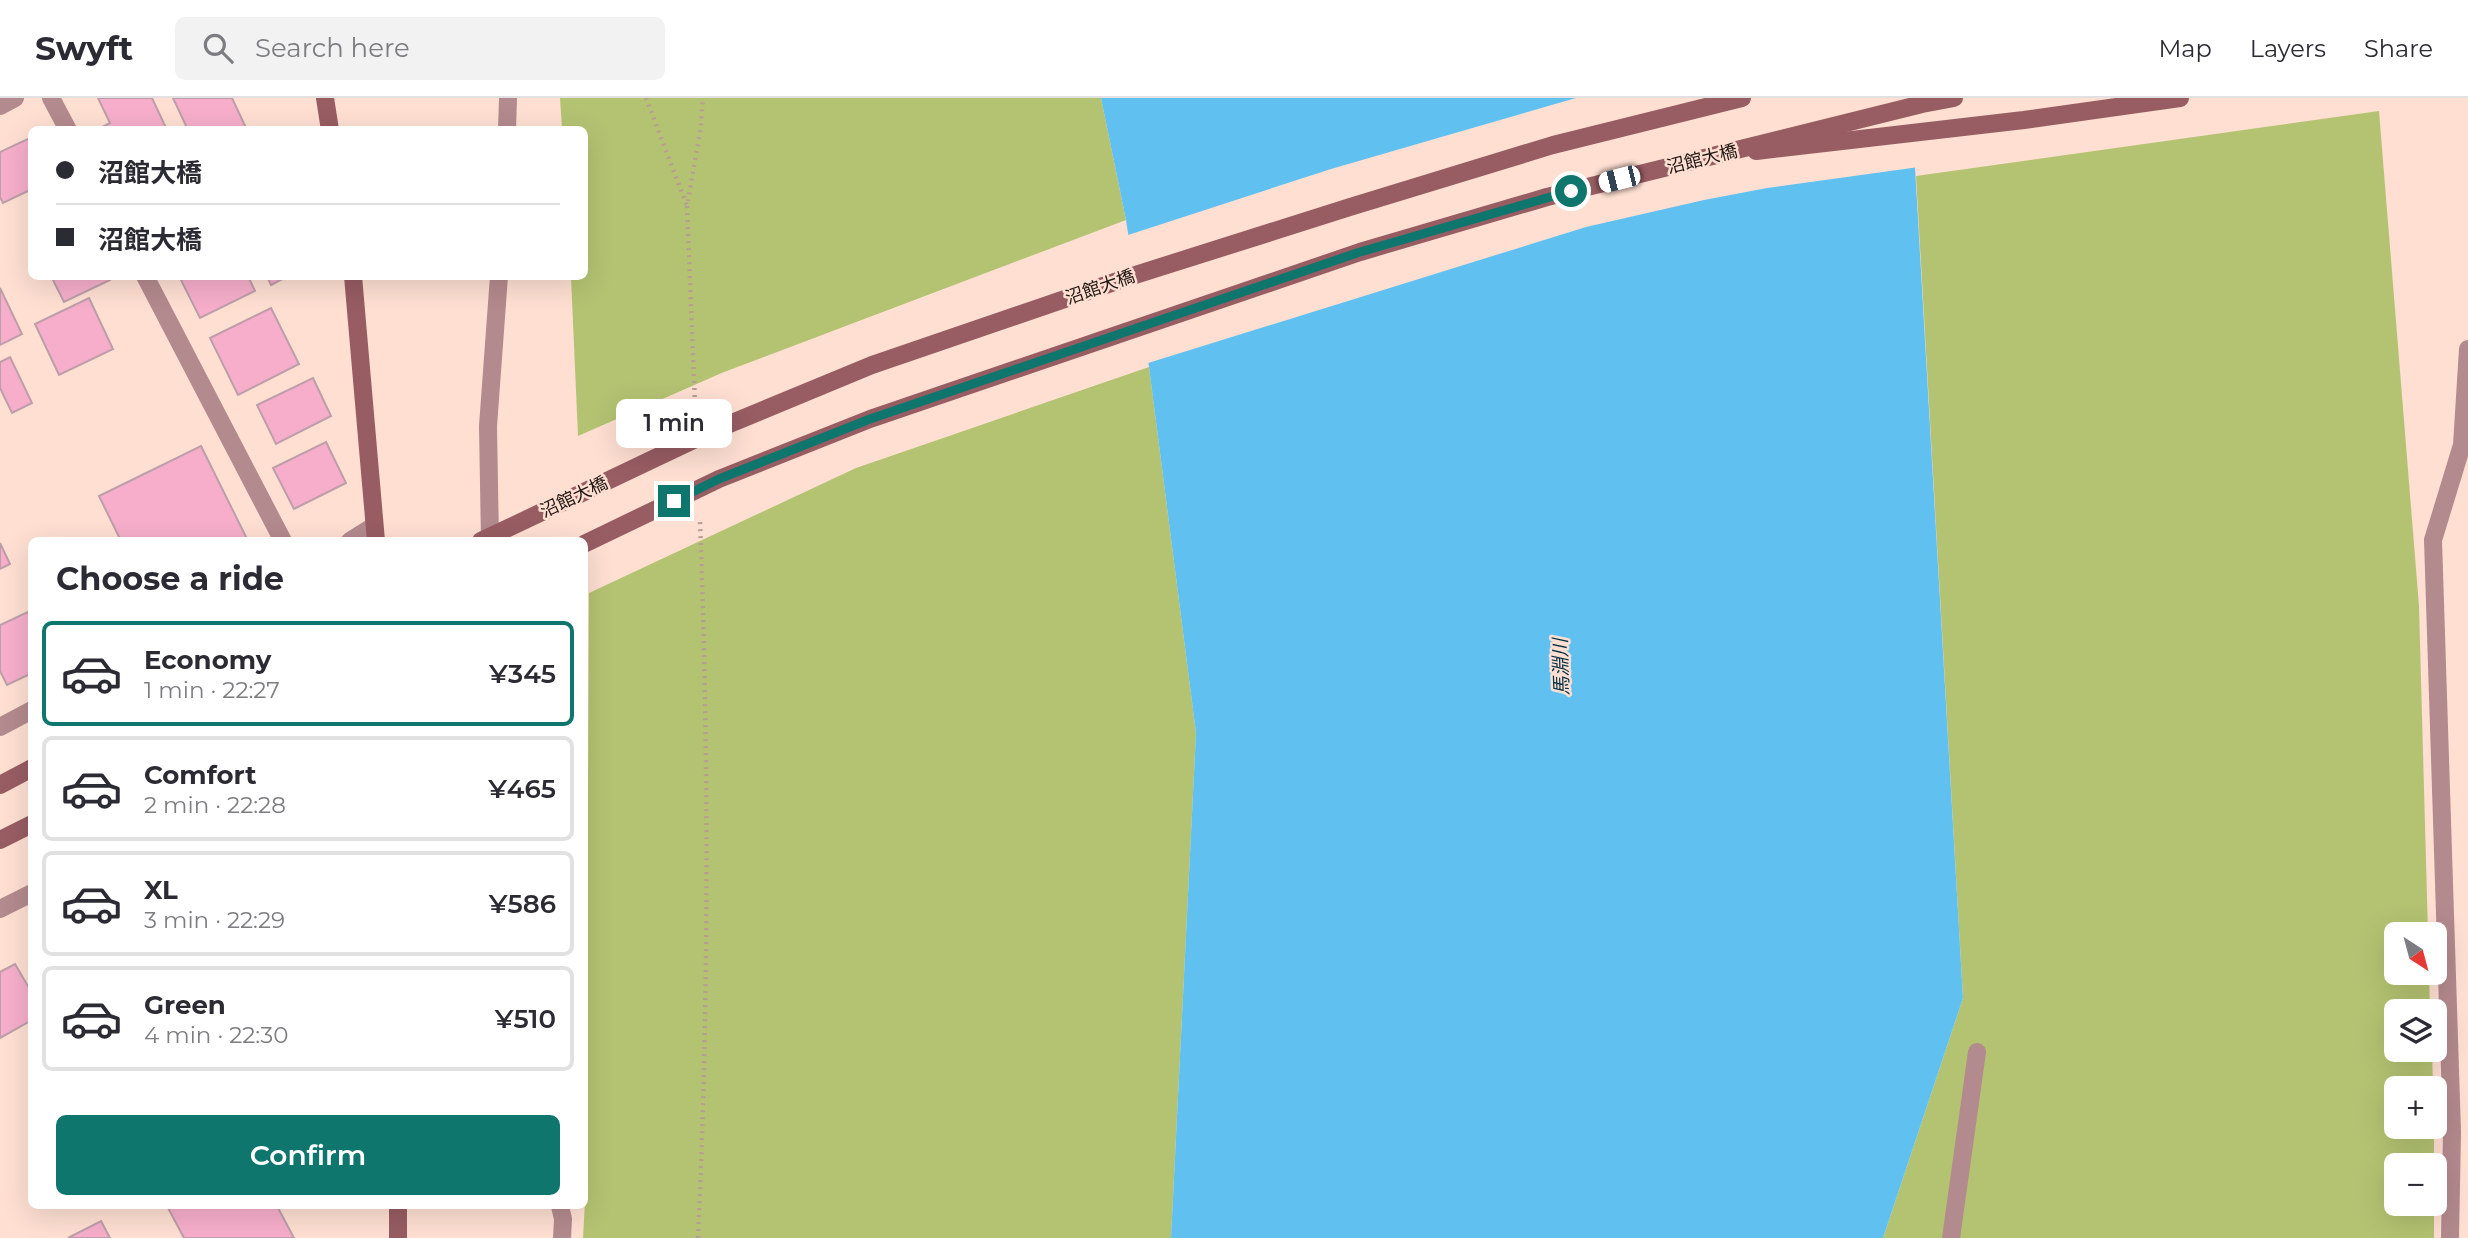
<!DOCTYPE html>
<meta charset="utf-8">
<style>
:root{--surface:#fff;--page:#f2f2f3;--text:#2b2b33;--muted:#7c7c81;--line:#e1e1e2;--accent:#0f766e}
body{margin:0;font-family:Montserrat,"Noto Sans JP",sans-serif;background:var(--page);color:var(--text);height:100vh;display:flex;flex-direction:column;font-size:26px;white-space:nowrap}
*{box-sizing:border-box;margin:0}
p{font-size:23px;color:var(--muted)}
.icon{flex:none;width:38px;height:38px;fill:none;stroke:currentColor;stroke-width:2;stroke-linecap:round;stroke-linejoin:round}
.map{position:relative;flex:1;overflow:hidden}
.drawer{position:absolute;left:28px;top:439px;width:560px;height:672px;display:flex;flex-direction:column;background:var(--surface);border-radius:10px;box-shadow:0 7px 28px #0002}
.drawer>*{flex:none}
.hud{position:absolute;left:28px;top:28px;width:560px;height:154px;border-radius:10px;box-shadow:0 7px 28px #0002;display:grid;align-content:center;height:154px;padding:0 28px;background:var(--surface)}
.needle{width:46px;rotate:144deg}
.controls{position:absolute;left:2384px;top:824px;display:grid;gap:14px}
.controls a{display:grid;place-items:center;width:63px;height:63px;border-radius:10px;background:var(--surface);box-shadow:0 7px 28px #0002;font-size:35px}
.end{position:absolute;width:32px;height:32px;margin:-16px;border:9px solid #0f766e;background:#fff;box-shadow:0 0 0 4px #fff}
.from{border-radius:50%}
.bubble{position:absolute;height:49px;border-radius:10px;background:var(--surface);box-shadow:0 7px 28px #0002;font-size:23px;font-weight:600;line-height:49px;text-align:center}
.car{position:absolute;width:21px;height:42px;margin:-21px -10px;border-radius:9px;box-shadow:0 0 5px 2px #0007;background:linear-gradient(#fff 24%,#345 0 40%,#fff 0 76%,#345 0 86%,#fff 0)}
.hud b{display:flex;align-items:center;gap:24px;height:66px;font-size:26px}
.hud b+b{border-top:2px solid var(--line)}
.hud i{width:18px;height:18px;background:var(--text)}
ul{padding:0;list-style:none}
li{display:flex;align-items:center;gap:21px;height:105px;margin:0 14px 10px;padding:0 14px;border:4px solid var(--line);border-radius:10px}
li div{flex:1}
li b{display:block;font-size:26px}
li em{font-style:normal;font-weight:600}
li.current{border-color:var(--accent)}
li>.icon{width:63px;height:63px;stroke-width:1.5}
h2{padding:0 28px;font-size:32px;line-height:84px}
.button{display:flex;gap:14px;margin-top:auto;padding:14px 28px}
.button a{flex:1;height:80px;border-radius:10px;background:var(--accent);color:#fff;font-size:28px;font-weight:600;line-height:80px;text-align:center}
header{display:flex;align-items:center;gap:42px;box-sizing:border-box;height:98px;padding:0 35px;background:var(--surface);border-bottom:2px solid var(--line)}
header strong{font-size:33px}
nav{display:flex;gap:38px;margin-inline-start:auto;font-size:24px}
.search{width:490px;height:63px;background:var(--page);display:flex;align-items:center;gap:18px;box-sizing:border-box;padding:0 24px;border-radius:10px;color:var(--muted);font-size:26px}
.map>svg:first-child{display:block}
</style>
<header>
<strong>Swyft</strong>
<div class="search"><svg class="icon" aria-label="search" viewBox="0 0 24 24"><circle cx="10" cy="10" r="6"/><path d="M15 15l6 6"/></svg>Search here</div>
<nav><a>Map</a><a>Layers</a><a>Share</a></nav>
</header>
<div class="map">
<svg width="2468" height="1140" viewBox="0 0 2468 1140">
<rect width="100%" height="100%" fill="#fedfd2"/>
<!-- green -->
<g fill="#b4c372">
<path d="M 560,0 L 1101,0 L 1126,122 L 724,274 L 578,338 L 571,179 L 584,178 L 584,32 L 562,31 Z"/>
<path d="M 2379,13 L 2419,508 L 2428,836 L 2396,836 L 2396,875 L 2429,875 L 2430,913 L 2396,914 L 2396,952 L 2432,952 L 2433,990 L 2396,990 L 2396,1029 L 2434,1029 L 2434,1079 L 2434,1068 L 2396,1068 L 2396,1106 L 2434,1106 L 2434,1140 L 1883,1140 L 1963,900 L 1916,78 Z"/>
<path d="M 1149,269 L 1196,635 L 1171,1140 L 583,1140 L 586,1085 L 589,495 L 856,370 Z"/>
</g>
<!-- water -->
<path fill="#60c1f1" d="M 1101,0 L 1911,0 L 1963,900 L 1883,1140 L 1171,1140 L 1196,635 L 1149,269 L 1126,122 Z"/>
<!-- pier -->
<path fill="#fedfd2" d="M 1576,0 L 1915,0 L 1919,69 L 1767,90 L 1704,102 L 1586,129 L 1145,266 L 1125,138 L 1331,71 Z"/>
<!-- building -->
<g fill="#f6aeca" stroke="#bd9ea9" stroke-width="2">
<path d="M 98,0 L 152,0 L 167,32 L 97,32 L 110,25 Z"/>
<path d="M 173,0 L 232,0 L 247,32 L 188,32 Z"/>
<path d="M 32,39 L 32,91 L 3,105 L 0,99 L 0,54 Z"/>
<path d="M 51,178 L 108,178 L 110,182 L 64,204 Z"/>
<path d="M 179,178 L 248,178 L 255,193 L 200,220 Z"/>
<path d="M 267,178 L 288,178 L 271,187 Z"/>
<path d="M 0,190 L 22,236 L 0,247 Z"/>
<path d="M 89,200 L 113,251 L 59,277 L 35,226 Z"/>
<path d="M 271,210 L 299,266 L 238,297 L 210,240 Z"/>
<path d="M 10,259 L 32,305 L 12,315 L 0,290 L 0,264 Z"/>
<path d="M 313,280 L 331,318 L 276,346 L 257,307 Z"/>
<path d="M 326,344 L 346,385 L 294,411 L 273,370 Z"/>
<path d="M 201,348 L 248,443 L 121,443 L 99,398 Z"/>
<path d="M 0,445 L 10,466 L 0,471 Z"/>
<path d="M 32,512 L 32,575 L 7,587 L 0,573 L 0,527 Z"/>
<path d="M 15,866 L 32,895 L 32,922 L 0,940 L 0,874 Z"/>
<path d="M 167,1108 L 277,1108 L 294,1140 L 184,1140 Z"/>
<path d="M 101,1123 L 110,1140 L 68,1140 Z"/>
</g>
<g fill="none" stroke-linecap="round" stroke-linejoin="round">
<!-- path -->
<g stroke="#b69e93" stroke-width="4.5" stroke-dasharray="2 5" stroke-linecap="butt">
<path d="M 646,0 L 687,108"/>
<path d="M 695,306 L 687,108 L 700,34 L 703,0"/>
<path d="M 698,1140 C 709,902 709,662 700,424"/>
</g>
<!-- lane -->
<path stroke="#b38a8d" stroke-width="18" d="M 1951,1140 L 1977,954"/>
<!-- street -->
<g stroke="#b38a8d" stroke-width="18">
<path d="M 51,0 L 68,32"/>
<path d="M 0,8 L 15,0"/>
<path d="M 507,32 L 508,0"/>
<path d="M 145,178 L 283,443"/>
<path d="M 350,443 L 374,428"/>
<path d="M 490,443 L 488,328 L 499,178"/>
<path d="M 0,629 L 32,612"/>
<path d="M 0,811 L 32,795"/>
<path d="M 560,1108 L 563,1121 L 562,1140"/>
<path d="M 2450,1140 L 2452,1034 L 2433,442 L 2462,347 L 2468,251"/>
</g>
<!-- secondary -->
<g stroke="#975d63" stroke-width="18">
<path d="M 325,0 L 330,32"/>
<path d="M 1756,53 L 2024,22 L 2180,0"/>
<path d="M 353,178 L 376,443"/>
<path d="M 0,687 L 32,670"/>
<path d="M 0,742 L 32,726"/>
<path d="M 398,1140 L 398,1108"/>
</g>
<!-- secondary-bridge -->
<g stroke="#975d63" stroke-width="18">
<path d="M 481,443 L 710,334 L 872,267 L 1129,179 L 1350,109 L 1553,47 L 1742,0"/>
<path d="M 584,446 L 719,381 L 870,321 L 1360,154 L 1547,99 L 1922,6 L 1954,0"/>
</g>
</g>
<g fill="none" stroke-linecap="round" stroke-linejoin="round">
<!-- route -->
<path stroke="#0f766e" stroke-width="9" d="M 674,403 L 719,381 L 870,321 L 1360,154 L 1571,93"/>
</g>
<g text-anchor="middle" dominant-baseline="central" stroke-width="5" stroke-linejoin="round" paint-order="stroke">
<!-- street labels -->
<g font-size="18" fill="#211712" stroke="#fedfd2">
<text transform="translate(1702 61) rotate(-14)">沼館大橋</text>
<text transform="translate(1100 189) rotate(-19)">沼館大橋</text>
<text transform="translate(574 399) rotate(-25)">沼館大橋</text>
</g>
<!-- water labels -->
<g font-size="19" font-style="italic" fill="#043144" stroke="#fedfd2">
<text transform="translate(1561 569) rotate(-92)">馬淵川</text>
</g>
</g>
</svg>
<div class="controls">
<a><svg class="needle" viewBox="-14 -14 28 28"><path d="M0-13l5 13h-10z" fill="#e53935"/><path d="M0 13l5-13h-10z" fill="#7c7c81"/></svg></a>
<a><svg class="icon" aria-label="layers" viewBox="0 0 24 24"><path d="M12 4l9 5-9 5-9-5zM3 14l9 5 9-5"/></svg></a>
<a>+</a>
<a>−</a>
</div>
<i class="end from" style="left:1571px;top:93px"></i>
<i class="end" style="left:674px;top:403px"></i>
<div class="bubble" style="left:616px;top:301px;width:116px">1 min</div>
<i class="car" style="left:1619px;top:81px;rotate:256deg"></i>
<div class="hud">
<b><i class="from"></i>沼館大橋</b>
<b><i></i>沼館大橋</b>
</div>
<section class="drawer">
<h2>Choose a ride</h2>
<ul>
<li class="current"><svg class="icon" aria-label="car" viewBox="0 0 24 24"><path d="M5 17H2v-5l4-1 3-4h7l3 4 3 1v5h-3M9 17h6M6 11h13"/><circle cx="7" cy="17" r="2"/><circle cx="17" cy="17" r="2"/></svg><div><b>Economy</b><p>1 min · 22:27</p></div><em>¥345</em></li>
<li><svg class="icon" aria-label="car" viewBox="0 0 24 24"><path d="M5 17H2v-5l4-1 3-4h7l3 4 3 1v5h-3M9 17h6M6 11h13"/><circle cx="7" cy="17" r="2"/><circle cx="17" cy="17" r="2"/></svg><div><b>Comfort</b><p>2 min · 22:28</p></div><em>¥465</em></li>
<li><svg class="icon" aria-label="car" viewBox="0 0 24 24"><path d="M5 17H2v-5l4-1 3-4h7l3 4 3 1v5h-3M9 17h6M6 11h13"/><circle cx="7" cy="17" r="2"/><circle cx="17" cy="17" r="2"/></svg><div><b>XL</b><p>3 min · 22:29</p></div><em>¥586</em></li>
<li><svg class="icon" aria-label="car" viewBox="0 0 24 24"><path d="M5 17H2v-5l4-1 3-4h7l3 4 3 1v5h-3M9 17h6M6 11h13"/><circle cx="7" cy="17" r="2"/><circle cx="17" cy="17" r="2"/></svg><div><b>Green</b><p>4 min · 22:30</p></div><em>¥510</em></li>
</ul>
<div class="button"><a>Confirm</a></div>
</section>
</div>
